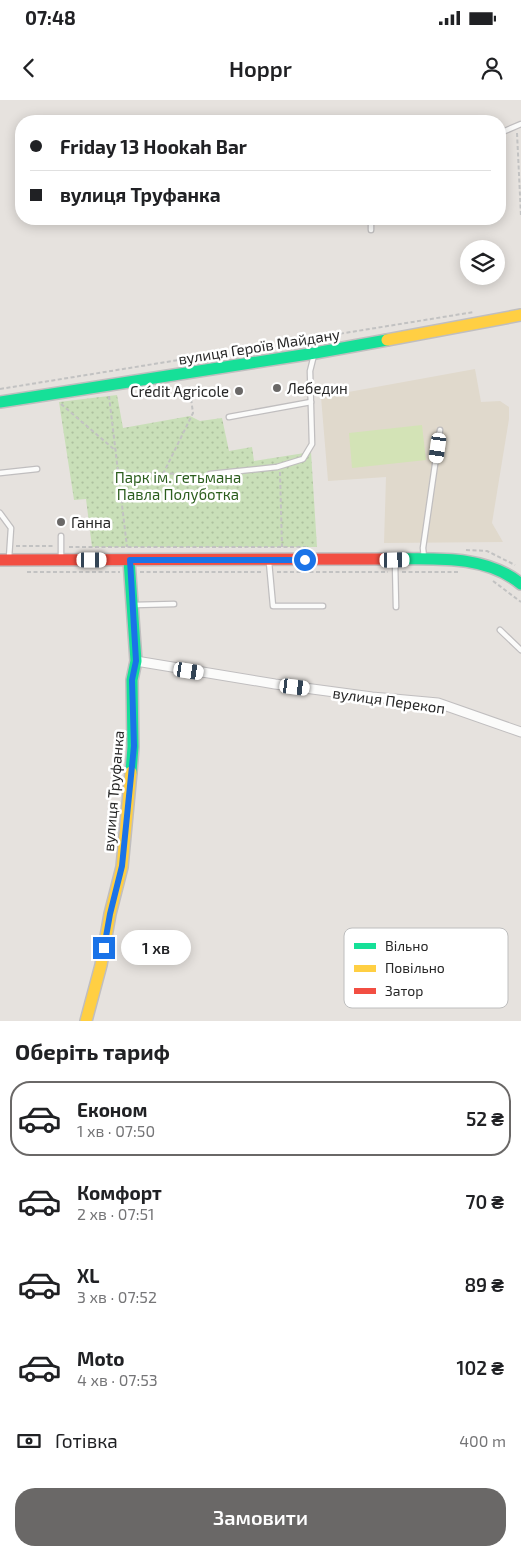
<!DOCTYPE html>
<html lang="uk">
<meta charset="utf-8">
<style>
:root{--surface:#fff;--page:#f2f2f2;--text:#202124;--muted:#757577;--line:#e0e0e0;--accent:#6a6867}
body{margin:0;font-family:"Exo 2",sans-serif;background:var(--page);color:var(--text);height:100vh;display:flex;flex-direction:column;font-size:19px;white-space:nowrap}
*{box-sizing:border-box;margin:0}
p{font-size:16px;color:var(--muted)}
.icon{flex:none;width:28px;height:28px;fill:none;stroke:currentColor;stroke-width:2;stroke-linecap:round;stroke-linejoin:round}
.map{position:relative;height:921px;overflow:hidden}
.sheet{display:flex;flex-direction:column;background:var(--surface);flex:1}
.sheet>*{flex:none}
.guide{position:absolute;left:15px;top:15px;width:491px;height:110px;border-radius:20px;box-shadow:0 2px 12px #0003;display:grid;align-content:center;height:110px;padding:0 15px;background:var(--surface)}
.tools{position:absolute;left:460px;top:140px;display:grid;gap:10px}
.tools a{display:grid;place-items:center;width:45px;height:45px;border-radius:50%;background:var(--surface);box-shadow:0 2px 12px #0003;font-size:25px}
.end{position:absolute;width:22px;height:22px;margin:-11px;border:6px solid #1a73e8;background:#fff;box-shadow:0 0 0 2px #fff}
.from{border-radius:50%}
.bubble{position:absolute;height:35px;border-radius:18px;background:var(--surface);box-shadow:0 2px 12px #0003;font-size:16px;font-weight:600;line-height:35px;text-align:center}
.car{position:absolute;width:15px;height:30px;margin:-15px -8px;border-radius:6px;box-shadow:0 0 4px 1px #0007;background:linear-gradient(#fff 24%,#345 0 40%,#fff 0 76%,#345 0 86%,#fff 0)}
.guide b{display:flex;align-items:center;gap:18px;height:48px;font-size:19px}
.guide b+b{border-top:1px solid var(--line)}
.guide i{width:12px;height:12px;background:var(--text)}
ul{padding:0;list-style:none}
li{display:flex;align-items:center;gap:15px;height:75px;margin:0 10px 8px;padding:0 5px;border:2px solid transparent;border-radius:20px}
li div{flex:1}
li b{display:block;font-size:19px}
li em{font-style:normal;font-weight:600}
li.current{border-color:var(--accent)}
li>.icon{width:45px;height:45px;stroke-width:1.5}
h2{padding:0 15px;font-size:22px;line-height:60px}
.pay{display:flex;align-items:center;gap:12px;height:55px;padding:0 15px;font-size:19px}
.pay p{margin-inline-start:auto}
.primary-button{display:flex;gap:10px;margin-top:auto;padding:10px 15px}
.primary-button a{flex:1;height:58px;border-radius:20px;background:var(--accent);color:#fff;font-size:20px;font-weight:600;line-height:58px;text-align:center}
.status{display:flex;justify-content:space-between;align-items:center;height:35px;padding:0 25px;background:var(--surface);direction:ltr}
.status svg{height:14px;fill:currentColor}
header{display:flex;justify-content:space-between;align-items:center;height:65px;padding:0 15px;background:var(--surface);font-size:22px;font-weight:600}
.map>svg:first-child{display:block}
</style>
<div class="status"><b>07:48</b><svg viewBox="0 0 49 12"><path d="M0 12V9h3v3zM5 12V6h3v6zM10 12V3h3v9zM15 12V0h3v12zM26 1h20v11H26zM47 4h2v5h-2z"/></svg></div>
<header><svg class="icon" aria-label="back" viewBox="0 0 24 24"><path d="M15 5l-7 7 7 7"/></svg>Hoppr<svg class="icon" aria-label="person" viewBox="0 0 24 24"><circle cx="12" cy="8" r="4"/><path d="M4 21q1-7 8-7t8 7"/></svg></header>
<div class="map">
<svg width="521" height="921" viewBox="0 0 521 921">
<defs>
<pattern id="park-dots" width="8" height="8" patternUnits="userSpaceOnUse" patternTransform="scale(1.25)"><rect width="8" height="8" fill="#c9dfb8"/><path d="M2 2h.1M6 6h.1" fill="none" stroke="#adbf9e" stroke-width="1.8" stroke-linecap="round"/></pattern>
</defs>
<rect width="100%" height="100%" fill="#e6e2de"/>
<!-- education -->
<path fill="#e0d9cc" d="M 475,269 L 481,302 L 500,301 L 509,307 L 509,319 L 492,423 L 503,442 L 384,443 L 386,377 L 328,381 L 321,297 Z"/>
<!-- park -->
<path fill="url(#park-dots)" d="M 117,295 L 123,328 L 190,316 L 200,321 L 222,318 L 229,351 L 252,347 L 254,361 L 311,352 L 317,447 L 92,447 L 86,399 L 74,400 L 59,302 Z"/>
<!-- pitch -->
<path fill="#d3e3b6" d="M 422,325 L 426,360 L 352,368 L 349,333 Z"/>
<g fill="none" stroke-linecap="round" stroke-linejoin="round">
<defs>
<g id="lane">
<path d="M 500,33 L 521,24"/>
<path d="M 371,119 L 371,130"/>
<path d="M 229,317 L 311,302"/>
<path d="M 0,373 L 37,369"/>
<path d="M 210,374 L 277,367 L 303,359 L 312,344 L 310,271 L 314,255"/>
<path d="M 0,413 L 11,428 L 9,458"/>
<path d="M 61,436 L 61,458"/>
<path d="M 424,458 L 423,448 L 440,330"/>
<path d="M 395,461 L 396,507"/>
<path d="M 269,462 L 273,506 L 323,506"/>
<path d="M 134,505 L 174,504"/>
<path d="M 500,530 L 521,550"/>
</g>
<path id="street" d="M 136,561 L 275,584 L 372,597 L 438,603 L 521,632"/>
<g id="fast">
<path d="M 0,302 L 315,253 L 387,240"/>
<path d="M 390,459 C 433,459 485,454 521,484"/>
<path d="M 129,460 L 136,561 L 132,580 L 133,647 L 131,672"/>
</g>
<g id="slow">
<path d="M 387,240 L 521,215"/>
<path d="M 86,921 L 101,865 L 110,814 L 122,767 L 131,672"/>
</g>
<path id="jam" d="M 0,460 L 390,459"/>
</defs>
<!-- lane casing -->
<use href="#lane" stroke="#c0bebf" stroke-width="7"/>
<!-- street casing -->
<use href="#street" stroke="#c0bebf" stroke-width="11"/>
<!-- fast casing -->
<use href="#fast" stroke="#c0bebf" stroke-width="14"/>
<!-- slow casing -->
<use href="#slow" stroke="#c0bebf" stroke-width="14"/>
<!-- jam casing -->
<use href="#jam" stroke="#c0bebf" stroke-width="14"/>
<!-- path -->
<g stroke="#c2c2c2" stroke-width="2" stroke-dasharray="4 2.5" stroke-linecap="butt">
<path d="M 517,33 L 521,116"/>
<path d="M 0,289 L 474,212"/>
<path d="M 109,296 L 127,447"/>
<path d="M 61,304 L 116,351"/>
<path d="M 280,372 L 282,447"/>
<path d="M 118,373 L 203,374"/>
<path d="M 163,374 L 193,313 L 189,284"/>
<path d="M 16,446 L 54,446"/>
<path d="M 69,447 L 306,447"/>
<path d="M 466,450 L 487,451 L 515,465"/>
<path d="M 27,472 L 120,472"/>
<path d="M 140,472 L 263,472"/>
<path d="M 277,472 L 388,472"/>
<path d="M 402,472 L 458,472"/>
<path d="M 493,481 L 521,502"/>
</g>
<!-- lane -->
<use href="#lane" stroke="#fbfbfa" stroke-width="4.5"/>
<!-- street -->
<use href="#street" stroke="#fbfbfa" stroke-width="9"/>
<!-- fast -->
<use href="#fast" stroke="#16e098" stroke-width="11"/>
<!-- slow -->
<use href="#slow" stroke="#ffcf43" stroke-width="11"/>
<!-- jam -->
<use href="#jam" stroke="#f24e42" stroke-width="11"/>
</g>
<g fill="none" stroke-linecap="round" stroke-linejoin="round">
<!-- route -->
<path stroke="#1a73e8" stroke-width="6" d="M 104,848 L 110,814 L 122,766 L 134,646 L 132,580 L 136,561 L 130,460 L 305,460"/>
</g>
<!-- markers -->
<g fill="#6a6867" stroke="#fff" stroke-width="2">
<circle cx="277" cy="288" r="5"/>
<circle cx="239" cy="291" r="5"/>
<circle cx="61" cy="422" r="5"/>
</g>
<g text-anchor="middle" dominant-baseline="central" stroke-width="5" stroke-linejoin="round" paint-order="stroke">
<!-- street labels -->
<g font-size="15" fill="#272727" stroke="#fff">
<text transform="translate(259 246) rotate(-9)">вулиця Героїв Майдану</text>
<text transform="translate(389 600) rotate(8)">вулиця Перекоп</text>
<text transform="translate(113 691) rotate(-85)">вулиця Труфанка</text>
</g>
<!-- poi labels -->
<g font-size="15" fill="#272727" stroke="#fff" text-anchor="start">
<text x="287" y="288">Лебедин</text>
<text x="229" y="291" text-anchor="end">Crédit Agricole</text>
<text x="71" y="422">Ганна</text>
</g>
<!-- park labels -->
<g font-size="15" fill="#2c5e1e" stroke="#fff">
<text x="178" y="377">Парк ім. гетьмана<tspan x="178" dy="17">Павла Полуботка</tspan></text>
</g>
</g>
<!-- legend -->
<rect x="344" y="828" width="164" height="80" rx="8" fill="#fff" stroke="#bebebe" stroke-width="1"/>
<rect x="354" y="843" width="22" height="6" fill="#16e098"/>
<rect x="354" y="865" width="22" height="7" fill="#ffcf43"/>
<rect x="354" y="888" width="22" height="6" fill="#f24e42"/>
<g font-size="14" fill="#272727">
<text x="385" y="851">Вільно</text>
<text x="385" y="873">Повільно</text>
<text x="385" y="896">Затор</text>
</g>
</svg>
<div class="tools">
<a><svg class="icon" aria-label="layers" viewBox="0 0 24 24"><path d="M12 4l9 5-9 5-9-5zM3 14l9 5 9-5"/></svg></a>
</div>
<i class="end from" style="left:305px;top:460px"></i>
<i class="end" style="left:104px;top:848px"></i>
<div class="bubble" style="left:121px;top:830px;width:70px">1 хв</div>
<i class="car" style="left:438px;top:348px;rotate:188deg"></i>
<i class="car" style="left:92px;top:460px;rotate:90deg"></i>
<i class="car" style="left:395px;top:460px;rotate:89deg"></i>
<i class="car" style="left:189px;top:571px;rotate:99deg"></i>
<i class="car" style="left:295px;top:587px;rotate:97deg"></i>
<div class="guide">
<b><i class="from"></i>Friday 13 Hookah Bar</b>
<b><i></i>вулиця Труфанка</b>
</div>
</div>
<section class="sheet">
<h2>Оберіть тариф</h2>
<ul>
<li class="current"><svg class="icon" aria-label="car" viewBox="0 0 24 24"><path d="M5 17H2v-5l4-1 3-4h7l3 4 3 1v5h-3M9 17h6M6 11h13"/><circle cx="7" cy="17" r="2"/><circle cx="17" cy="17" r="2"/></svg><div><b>Економ</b><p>1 хв · 07:50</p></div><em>52 ₴</em></li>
<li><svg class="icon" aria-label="car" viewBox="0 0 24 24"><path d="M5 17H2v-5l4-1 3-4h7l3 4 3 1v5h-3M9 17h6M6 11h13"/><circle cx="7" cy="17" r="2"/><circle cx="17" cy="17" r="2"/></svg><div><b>Комфорт</b><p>2 хв · 07:51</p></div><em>70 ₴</em></li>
<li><svg class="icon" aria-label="car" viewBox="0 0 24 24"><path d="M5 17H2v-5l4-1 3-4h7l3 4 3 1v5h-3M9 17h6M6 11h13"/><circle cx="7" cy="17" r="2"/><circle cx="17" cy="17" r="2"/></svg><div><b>XL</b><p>3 хв · 07:52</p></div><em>89 ₴</em></li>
<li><svg class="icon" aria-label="car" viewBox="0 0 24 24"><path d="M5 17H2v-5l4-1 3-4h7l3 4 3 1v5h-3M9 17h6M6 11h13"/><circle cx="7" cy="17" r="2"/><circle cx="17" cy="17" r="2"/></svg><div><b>Moto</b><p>4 хв · 07:53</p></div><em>102 ₴</em></li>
</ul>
<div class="pay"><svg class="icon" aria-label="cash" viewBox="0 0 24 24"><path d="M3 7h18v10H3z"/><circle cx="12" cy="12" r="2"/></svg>Готівка<p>400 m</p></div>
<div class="primary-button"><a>Замовити</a></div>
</section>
